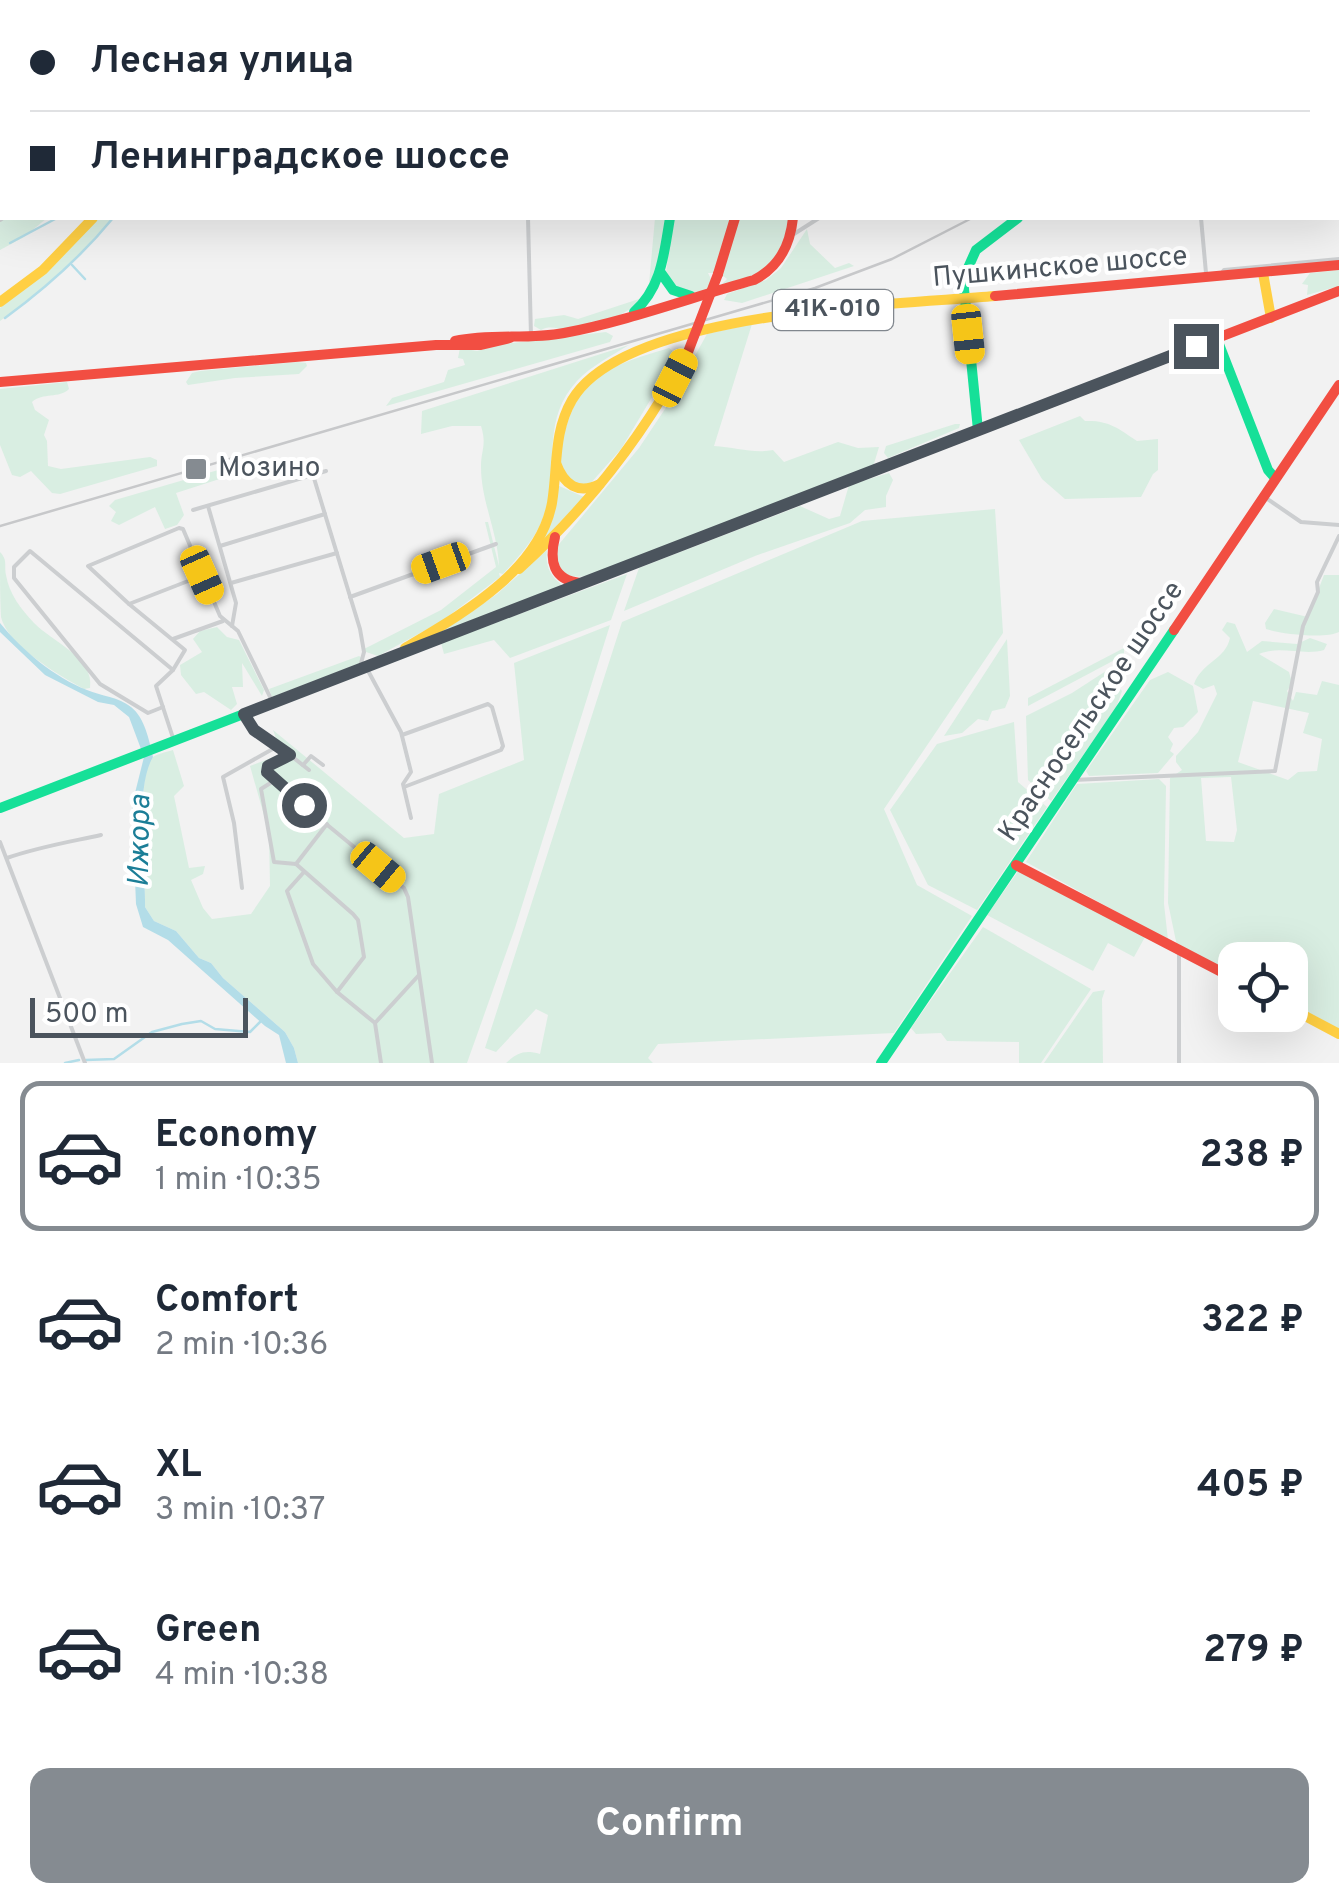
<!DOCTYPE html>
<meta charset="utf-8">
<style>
:root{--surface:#fff;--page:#f6f6f7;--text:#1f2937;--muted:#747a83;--line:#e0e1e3;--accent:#858b91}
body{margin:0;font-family:Overpass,sans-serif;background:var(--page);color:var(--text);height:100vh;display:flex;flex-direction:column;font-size:38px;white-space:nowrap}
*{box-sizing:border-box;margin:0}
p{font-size:32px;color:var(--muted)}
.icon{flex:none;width:55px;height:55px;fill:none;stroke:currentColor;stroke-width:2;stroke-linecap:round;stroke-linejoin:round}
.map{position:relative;height:1063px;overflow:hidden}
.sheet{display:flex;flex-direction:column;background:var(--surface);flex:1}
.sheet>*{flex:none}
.banner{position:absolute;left:0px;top:0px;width:1340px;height:220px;box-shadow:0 10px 40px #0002;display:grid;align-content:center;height:220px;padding:0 30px;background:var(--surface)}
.buttons{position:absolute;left:1218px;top:942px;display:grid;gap:20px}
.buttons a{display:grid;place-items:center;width:90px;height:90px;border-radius:20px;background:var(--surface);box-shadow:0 10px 40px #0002;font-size:50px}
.scale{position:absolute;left:30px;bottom:25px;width:218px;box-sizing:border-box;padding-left:10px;border:5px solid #4b545d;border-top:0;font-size:28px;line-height:35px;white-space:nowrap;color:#4b545d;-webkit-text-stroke:8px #fff;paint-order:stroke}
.end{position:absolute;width:45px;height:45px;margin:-22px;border:12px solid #4b545d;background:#fff;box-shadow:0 0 0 5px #fff}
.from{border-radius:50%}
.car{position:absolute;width:30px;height:60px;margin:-30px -15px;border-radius:12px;box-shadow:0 0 8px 2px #0007;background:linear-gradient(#f5c518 24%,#345 0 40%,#f5c518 0 76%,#345 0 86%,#f5c518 0)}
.banner b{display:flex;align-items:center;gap:35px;height:95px;font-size:38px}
.banner b+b{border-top:2px solid var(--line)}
.banner i{width:25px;height:25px;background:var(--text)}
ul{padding:18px 0 0;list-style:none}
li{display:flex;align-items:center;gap:30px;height:150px;margin:0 20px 15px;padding:0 10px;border:5px solid transparent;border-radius:20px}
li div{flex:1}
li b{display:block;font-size:38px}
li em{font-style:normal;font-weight:700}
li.current{border-color:var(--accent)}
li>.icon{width:90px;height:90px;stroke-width:1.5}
.button{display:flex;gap:20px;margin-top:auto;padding:20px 30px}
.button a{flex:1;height:115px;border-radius:20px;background:var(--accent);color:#fff;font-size:40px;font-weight:700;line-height:115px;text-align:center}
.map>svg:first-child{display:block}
</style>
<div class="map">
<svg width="1339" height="1063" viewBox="0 0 1339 1063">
<rect width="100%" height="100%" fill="#f2f2f2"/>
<!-- green -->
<g fill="#d9eee2" fill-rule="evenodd">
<path d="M 0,0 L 46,2 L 2,2 L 2,218 L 47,218 L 24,237 L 0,250 Z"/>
<path d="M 98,218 L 112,218 C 79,258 42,290 0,321 L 0,308 Z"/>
<path d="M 655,218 L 666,218 C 653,291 652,314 571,329 C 559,331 552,324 541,330 L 534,326 L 535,319 L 564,315 L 578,319 L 642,298 L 649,284 Z"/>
<path d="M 673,218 L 730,218 L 716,273 L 708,273 L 712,281 L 709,290 C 690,294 674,293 666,273 Z"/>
<path d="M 738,218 L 790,218 C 783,271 764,274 718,288 L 727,279 L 722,275 Z"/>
<path d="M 807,229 L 810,244 L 835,268 L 849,263 L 854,266 L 742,303 L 724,300 L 727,294 L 766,280 L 781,268 Z"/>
<path d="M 1339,270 L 1339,286 L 1307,295 L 1308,285 L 1302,284 L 1310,273 Z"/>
<path d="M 752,324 L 714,446 C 735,447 754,454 773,450 L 784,462 L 838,442 L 858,448 L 879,447 L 873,467 L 588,576 C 565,579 557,573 555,549 L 639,448 L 667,406 L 707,334 Z"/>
<path d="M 606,332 L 613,336 L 610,342 L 386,406 L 392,398 L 444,382 L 448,370 L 465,365 L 463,359 L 458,358 L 460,348 L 477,351 L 503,344 Z"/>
<path d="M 629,345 C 611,356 591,366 577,381 C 543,418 557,459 548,501 C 542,532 523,552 503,574 L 499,573 L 500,577 L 442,621 L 378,656 L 366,652 L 364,649 L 441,610 L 496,567 L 485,522 L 488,522 L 499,566 C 498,533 481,501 481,467 C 481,450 487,445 481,426 L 452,426 L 421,434 L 422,411 Z"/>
<path d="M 669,348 L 674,352 L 662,372 L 664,377 L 621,449 L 590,484 C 537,495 568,407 586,387 C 606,365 641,357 669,348 Z"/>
<path d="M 297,362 L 306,363 L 307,366 L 299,374 L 235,378 L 188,385 L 186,382 L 192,373 L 200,371 Z"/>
<path d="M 67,382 L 69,389 C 59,399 43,392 32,402 L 35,410 L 49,420 L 44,435 L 47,441 L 48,466 L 61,469 L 150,457 L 157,460 L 157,466 L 60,494 L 52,493 L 31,471 L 20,477 L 12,475 L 0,445 L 0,389 Z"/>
<path d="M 1080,416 L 1085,421 C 1108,420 1118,428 1137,441 L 1158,439 L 1158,470 L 1153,474 L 1141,497 L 1065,499 L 1042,479 L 1019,440 Z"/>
<path d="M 955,424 L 960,424 L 959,428 L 888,458 L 884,453 L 886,446 Z"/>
<path d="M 225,468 L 232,475 L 176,493 L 184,515 L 177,525 L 165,529 L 155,507 L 119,525 L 111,521 L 116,512 L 109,506 L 115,500 Z"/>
<path d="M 889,473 L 893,480 L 886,496 L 886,507 L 865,510 L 850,523 L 755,556 L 624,611 L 639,568 L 800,506 L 829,519 L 840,516 L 849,485 Z"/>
<path d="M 557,485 L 584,497 L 542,541 L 549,526 Z"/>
<path d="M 995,509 L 1003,633 L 884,809 L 917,885 L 972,916 L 894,1033 L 658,1044 L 648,1058 L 653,1063 L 506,1063 C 518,1052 525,1050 540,1054 L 548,1015 L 536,1009 L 496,1052 L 485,1048 L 622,622 L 862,521 Z"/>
<path d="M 547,550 C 545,565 550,576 561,584 L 560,588 L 431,639 L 497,594 Z"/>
<path d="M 0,552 C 8,561 4,564 6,575 C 9,594 21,609 34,623 C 51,641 95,658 90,688 L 84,689 C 60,676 7,645 1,617 C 0,597 0,573 0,552 Z"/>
<path d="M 627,574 L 611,620 L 510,658 L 494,640 L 444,654 L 441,643 Z"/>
<path d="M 1324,575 L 1339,575 L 1339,632 C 1326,639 1280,634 1266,629 L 1265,623 L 1274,609 L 1308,617 Z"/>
<path d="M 1227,622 L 1235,624 L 1247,652 L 1262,641 L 1297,644 L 1310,638 L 1327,644 L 1324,650 C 1303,656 1279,645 1259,654 L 1289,672 L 1292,683 L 1287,691 L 1293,701 L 1296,692 L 1317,695 L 1322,681 L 1339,685 L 1339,1030 L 1290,1005 L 1290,960 L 1235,960 L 1235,976 L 1177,946 L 1168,903 L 1170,778 L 1182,770 L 1176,762 L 1176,756 L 1198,732 L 1217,694 L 1214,685 L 1203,689 L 1194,684 C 1202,662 1225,660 1230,638 L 1222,630 ZM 1253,701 L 1309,713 L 1303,733 L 1322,739 L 1317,771 L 1298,772 L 1288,780 L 1238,762 ZM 1231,777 L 1237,830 L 1234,842 L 1206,841 L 1201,778 Z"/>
<path d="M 610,625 L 515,928 L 467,1063 L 298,1063 L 294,1048 L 285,1032 L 223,978 L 211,963 L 199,958 L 176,931 L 154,921 L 145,907 C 146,880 136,775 152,758 C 156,754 167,752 173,750 L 184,786 L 174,796 L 189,868 L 205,866 L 203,874 L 191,880 L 203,908 L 212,919 L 251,914 L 270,886 L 269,833 L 250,766 L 289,751 L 277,741 L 273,730 L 404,838 L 434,834 L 439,794 L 524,760 L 514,663 Z"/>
<path d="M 217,627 L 227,637 L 239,640 L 264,690 L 262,696 L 242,663 L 243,687 L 232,687 L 237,704 L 231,710 L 204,692 L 196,694 L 181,675 L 180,665 L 202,652 L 193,639 L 200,631 Z"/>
<path d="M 1007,639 L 1010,696 L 1005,708 L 992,711 L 988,721 L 978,719 L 962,733 L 944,736 Z"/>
<path d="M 1124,648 L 1124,655 L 1028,706 L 1028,698 Z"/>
<path d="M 359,656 L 362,658 L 360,663 L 272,697 L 269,689 Z"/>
<path d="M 1106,671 L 1122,691 L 1116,708 L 1051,801 L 1028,780 L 1026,716 L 1072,693 Z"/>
<path d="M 1168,672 L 1193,686 L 1198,712 L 1183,727 L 1174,728 L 1168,737 L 1173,744 L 1170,751 L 1174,754 L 1158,773 L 1089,776 L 1086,771 L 1150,680 Z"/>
<path d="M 1014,722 L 1018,782 L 1047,807 L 977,910 L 928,885 L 890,810 L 937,744 Z"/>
<path d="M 1159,779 L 1166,786 L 1164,904 L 1168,940 L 1026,862 L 1077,784 Z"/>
<path d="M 1019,870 L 1145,937 L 1134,957 L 1108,943 L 1093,971 L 987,915 Z"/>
<path d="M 983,927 L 1091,989 L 1041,1063 L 1019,1063 L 1019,1042 L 947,1041 L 941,1033 L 916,1034 L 911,1028 Z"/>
<path d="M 1105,990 L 1102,999 L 1103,1063 L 1044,1063 L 1093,992 Z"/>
</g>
<!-- water -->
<path fill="#b3dde8" d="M 0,623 C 23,651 54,677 87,690 C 101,696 119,697 131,707 C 145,718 149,740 153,757 C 134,788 146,868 145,907 L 154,921 L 176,931 L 199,958 L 211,963 L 223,978 L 285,1032 L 294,1048 L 298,1063 L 286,1063 L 279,1035 L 265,1026 L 168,940 L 143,927 L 136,904 L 132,805 L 144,757 L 129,717 L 114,705 L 98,702 L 45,675 L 0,632 Z"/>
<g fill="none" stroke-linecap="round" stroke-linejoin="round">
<!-- stream -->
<g stroke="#b3dde8" stroke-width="2.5">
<path d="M 269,2 L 271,0"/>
<path d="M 10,243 L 57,218"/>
<path d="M 72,265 L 85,279"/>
<path d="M 5,318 C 46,288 81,257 113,218"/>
<path d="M 86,1060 L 114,1059 L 152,1032 L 182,1024 L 201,1021 L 215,1029 L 250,1032 L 260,1022"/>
<path d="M 65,1063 L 79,1060"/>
</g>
<!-- street -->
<g stroke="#ccced0" stroke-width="4">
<path d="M 26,0 L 32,2"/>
<path d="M 525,0 L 525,2"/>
<path d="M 832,0 L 837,2"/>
<path d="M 932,0 L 938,2"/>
<path d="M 802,2 L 803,0"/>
<path d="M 822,2 L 823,0"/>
<path d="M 870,2 L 870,0"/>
<path d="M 924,2 L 925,0"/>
<path d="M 1070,2 L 1070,0"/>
<path d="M 1338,97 L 1339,99"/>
<path d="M 528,218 L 531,336"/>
<path d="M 1201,218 L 1206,273"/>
<path d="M 0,220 L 3,218"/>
<path d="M 794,234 L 819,218"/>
<path d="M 1221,274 L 1224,270 L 1339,259"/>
<path d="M 313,475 L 360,629 L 364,652 L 360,667"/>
<path d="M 1266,498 L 1301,522 L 1339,525"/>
<path d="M 208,506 L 236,603 L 232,626"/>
<path d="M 193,510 L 326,471"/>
<path d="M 220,546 L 325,514"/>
<path d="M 231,583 L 337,553"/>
<path d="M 350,597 L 496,544"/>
<path d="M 129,604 L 88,566 L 179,528 L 183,529 L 220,616 L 238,631 L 273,703"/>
<path d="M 173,639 L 223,621"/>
<path d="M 366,667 L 401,732 L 411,772 L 403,784 L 411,818"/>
<path d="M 163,707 L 148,713 L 100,684 L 14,578 L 14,567 L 30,551 L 173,670"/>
<path d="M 244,714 L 254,730 L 290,755 L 269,766 L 269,777 L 404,888 L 408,897 L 432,1063"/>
<path d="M 402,735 L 488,704 L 492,707 L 503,746 L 501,750 L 404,787"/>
<path d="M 174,741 L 156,686 L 173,670 L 185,650 L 129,604 L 201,576"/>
<path d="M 290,755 L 309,770"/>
<path d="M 303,765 L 311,756 L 323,765"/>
<path d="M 1073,780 L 1275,771 L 1303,626 L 1318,592 L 1317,582 L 1339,536"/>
<path d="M 272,782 L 261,789 L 274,862 L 296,864 L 353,914 L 358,920 L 364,957 L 337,992"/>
<path d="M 0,842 L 85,1063"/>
<path d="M 7,858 C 38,847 69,842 101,835"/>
<path d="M 296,864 L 327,824"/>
<path d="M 304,872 L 287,891 L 313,964 L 337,992 L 375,1023 L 381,1063"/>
<path d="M 242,888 L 234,823 L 223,777 L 278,746"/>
<path d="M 1179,950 L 1179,1063"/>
<path d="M 375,1023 L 419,975"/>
</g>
<!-- fast -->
<g stroke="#16e098" stroke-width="10">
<path d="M 661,273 L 673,290 L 691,296"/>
<path d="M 634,312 C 662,287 664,253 670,218"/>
<path d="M 1217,339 L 1268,470 L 1275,478"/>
<path d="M 978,430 L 963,279 L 976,250 L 1018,218"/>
<path d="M 0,808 L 687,543"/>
<path d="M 881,1063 L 1174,630"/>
</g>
<!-- slow -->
<g stroke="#ffcf43" stroke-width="10">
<path d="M 243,2 L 245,0"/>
<path d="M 1338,16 L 1339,15"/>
<path d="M 1263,273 L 1271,318"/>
<path d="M 0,302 L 43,270 L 93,218"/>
<path d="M 556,463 C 564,485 578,495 600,484"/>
<path d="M 519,569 C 589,506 644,435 688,352"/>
<path d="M 405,648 C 460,615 539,572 552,503 C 558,467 553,433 572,400 C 625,310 897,305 995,296"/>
<path d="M 1290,1008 L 1339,1034"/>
</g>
<!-- jam -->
<g stroke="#f24e42" stroke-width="10">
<path d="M 754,0 L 754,2"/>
<path d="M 718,274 L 735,218"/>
<path d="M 995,296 L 1339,265"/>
<path d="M 455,341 C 491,333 528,340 564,333 C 628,321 692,297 754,280 C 779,267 790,246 793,218"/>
<path d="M 0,382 L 436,345 L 481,345 L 510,338"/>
<path d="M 555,537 C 549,561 553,580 580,583"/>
<path d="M 687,543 L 1339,291"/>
<path d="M 1174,630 L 1339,385"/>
<path d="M 1016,865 L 1235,979"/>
</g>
<!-- rail -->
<g stroke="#c7c8ca" stroke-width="2.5">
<path d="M 1311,2 L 1315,0"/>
<path d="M 0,526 L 815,288 L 892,259 L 972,218"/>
</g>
<!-- jam-bridge -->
<path stroke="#f24e42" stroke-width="10" d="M 688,352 L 718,274"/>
</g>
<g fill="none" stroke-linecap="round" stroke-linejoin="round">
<!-- route -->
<path stroke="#4b545d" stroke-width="12" d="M 304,805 L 267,772 L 268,766 L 290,755 L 254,730 L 244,714 L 1196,346"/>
</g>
<!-- markers -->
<rect fill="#858b91" stroke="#fff" stroke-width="4" x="184" y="457" width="24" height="24" rx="5"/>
<g text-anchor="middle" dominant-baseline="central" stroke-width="8" stroke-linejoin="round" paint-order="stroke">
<!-- shield labels -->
<rect fill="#fff" stroke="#81878e" stroke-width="2.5" x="773" y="290" width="120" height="40" rx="8"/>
<g font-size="25" font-weight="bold" fill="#4b545d">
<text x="833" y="310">41К-010</text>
</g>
<!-- street labels -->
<g font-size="28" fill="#4b545d" stroke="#fff">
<text transform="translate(1060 268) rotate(-5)">Пушкинское шоссе</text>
<text transform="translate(1092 712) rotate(-56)">Красносельское шоссе</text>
</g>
<!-- poi labels -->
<g font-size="28" fill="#4b545d" stroke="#fff" text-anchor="start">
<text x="218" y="469">Мозино</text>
</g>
<!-- water labels -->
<g font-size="30" font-style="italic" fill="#1c7e97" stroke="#fff">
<text transform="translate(141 841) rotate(-89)">Ижора</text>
</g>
</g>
</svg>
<div class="buttons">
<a><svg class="icon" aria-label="locate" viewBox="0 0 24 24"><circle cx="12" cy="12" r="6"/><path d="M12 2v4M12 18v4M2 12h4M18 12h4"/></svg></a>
</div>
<div class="scale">500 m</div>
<i class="end from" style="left:304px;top:805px"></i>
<i class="end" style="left:1196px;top:346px"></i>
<i class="car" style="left:968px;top:334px;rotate:174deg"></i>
<i class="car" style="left:675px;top:378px;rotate:27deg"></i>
<i class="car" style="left:441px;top:563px;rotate:250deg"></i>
<i class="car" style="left:202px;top:575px;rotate:156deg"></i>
<i class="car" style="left:378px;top:867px;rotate:130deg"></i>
<div class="banner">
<b><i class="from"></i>Лесная улица</b>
<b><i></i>Ленинградское шоссе</b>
</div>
</div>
<section class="sheet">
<ul>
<li class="current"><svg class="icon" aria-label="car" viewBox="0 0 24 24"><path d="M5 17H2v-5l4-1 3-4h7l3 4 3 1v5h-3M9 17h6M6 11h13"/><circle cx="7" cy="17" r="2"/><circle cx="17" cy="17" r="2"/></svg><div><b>Economy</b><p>1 min · 10:35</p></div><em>238 ₽</em></li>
<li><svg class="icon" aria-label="car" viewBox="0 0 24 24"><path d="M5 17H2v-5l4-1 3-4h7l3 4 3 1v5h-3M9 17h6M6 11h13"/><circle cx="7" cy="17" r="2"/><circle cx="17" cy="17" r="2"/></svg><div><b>Comfort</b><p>2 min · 10:36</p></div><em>322 ₽</em></li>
<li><svg class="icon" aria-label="car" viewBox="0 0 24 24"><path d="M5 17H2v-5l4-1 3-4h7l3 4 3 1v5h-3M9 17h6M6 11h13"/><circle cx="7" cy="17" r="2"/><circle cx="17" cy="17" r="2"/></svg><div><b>XL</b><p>3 min · 10:37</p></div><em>405 ₽</em></li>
<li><svg class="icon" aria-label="car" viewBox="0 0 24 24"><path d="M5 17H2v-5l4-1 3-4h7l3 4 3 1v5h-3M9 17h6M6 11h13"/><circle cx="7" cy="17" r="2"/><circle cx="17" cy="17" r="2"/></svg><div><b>Green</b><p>4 min · 10:38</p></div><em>279 ₽</em></li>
</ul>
<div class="button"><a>Confirm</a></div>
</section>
